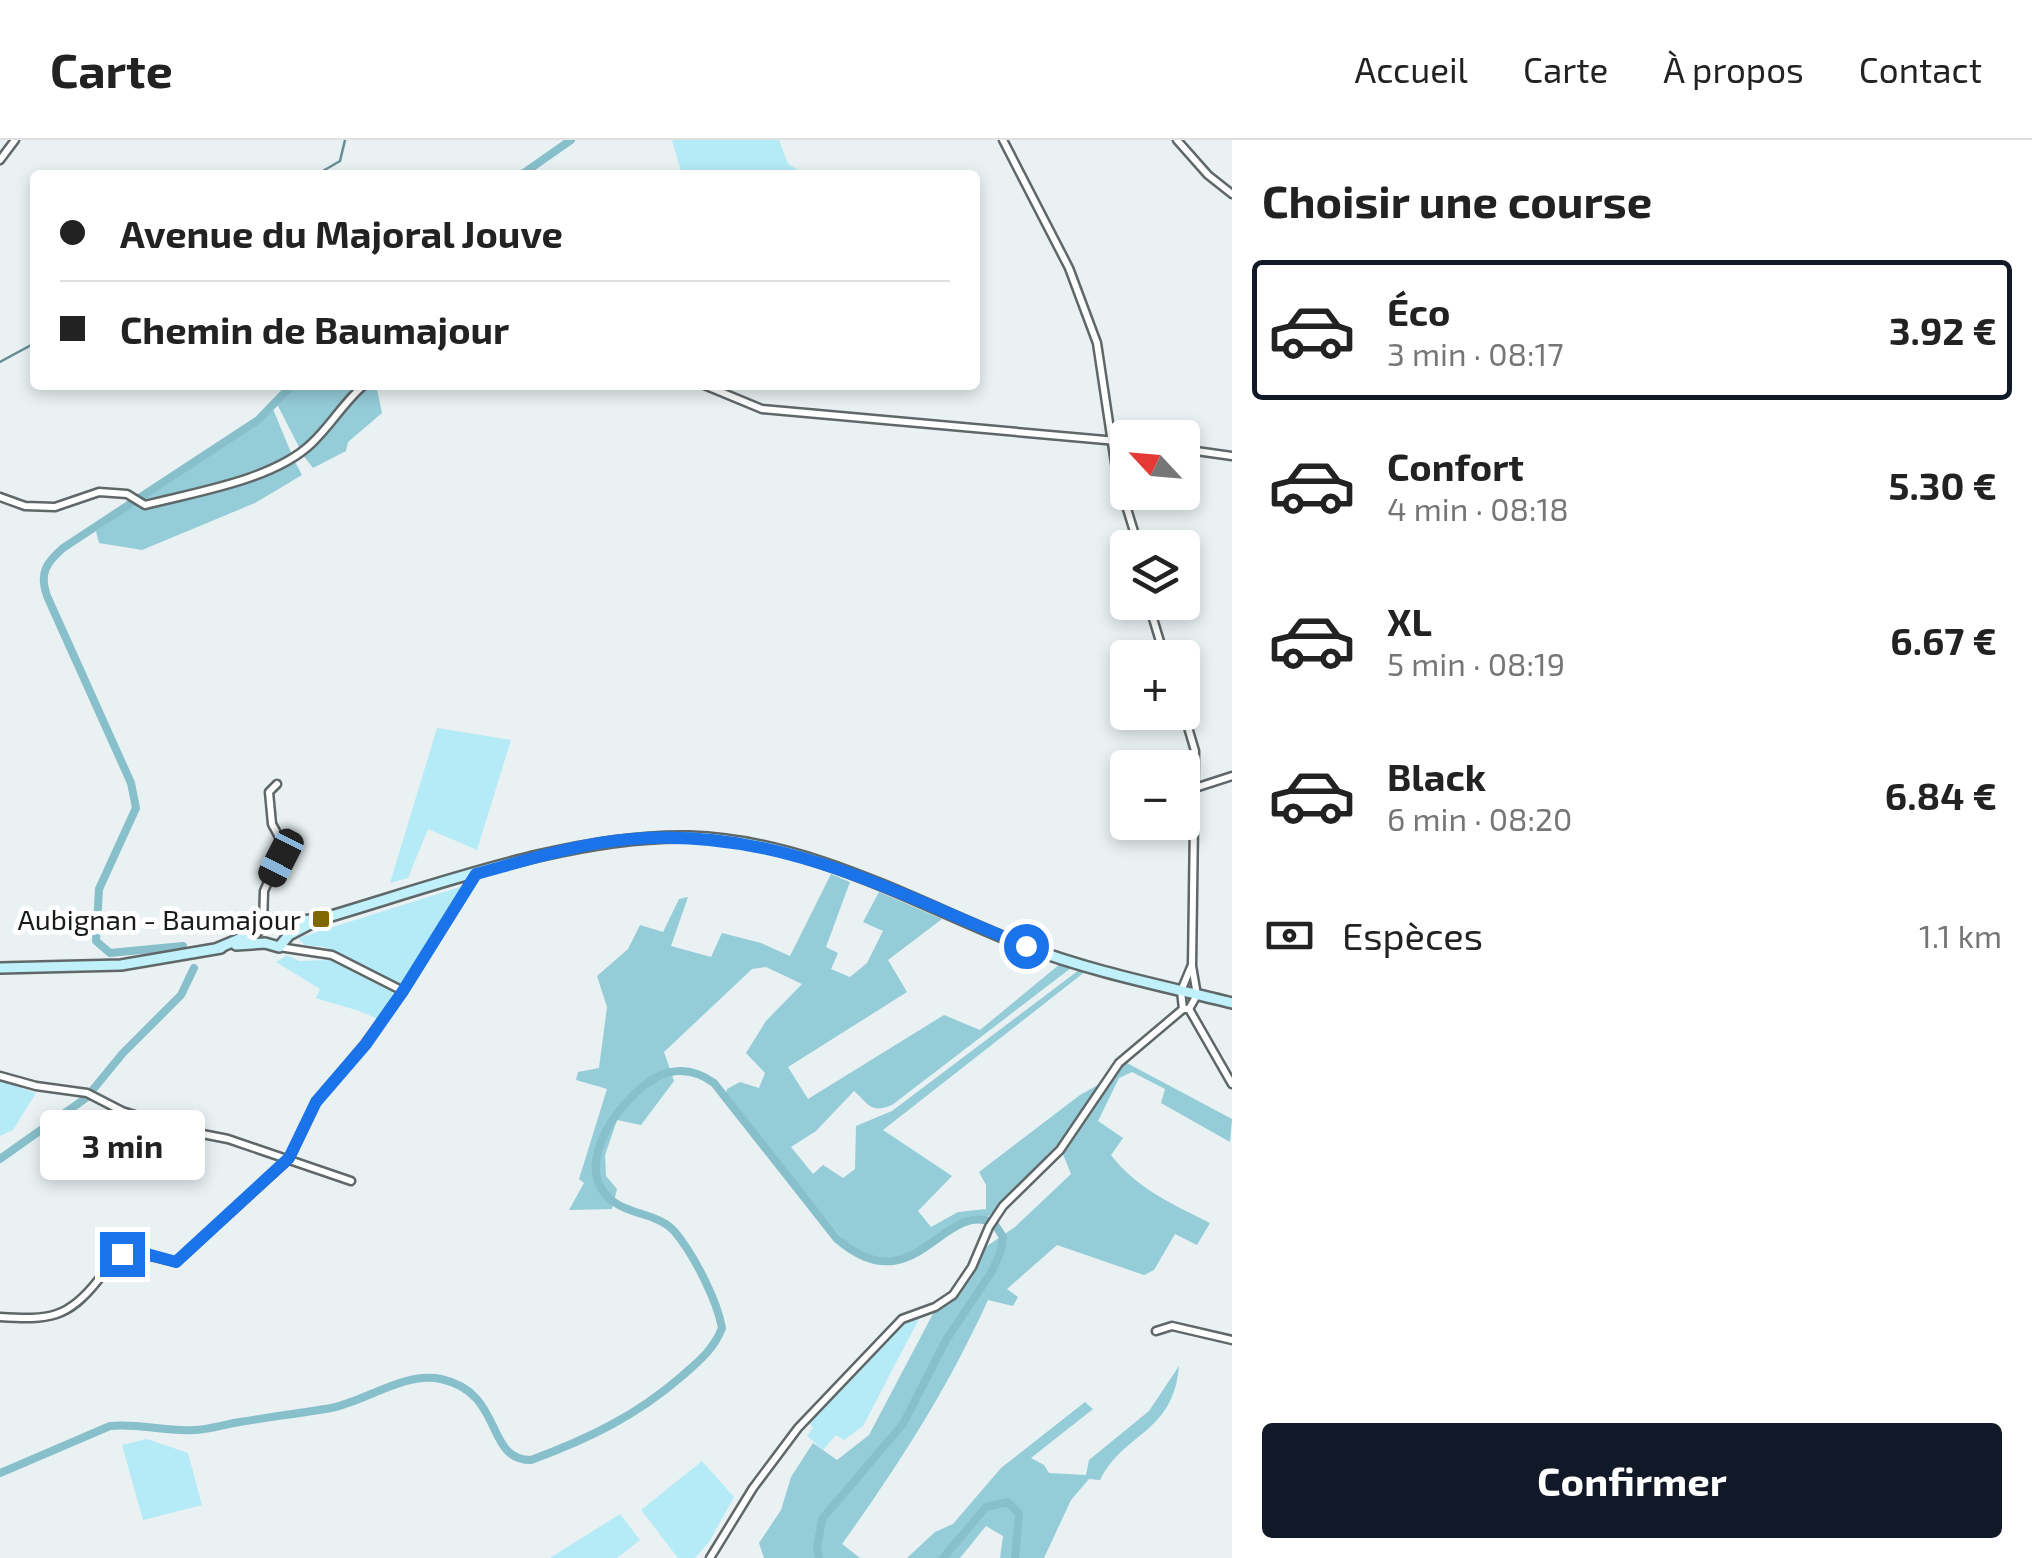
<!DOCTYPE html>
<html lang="fr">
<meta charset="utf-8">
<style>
:root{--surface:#fff;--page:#f2f2f2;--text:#222;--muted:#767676;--line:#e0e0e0;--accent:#111827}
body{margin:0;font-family:"Exo 2",sans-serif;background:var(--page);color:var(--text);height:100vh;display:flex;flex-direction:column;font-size:38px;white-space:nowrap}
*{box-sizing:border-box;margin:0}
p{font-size:32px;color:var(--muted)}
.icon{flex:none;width:55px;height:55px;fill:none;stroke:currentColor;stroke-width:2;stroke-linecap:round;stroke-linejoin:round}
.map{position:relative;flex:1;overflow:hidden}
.details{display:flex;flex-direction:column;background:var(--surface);width:800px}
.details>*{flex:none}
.hud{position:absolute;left:30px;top:30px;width:950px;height:220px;border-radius:10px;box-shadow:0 5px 15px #0003;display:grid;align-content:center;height:220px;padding:0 30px;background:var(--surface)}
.needle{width:65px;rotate:296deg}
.buttons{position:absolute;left:1110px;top:280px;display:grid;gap:20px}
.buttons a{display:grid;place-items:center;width:90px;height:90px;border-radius:10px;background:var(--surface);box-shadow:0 5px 15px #0003;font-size:50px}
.end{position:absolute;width:45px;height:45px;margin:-22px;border:12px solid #1a73e8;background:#fff;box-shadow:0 0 0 5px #fff}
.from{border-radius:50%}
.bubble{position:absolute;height:70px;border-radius:10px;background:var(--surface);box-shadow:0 5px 15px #0003;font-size:32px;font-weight:700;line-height:70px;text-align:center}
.car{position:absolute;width:30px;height:60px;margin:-30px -15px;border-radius:12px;box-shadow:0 0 8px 2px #0007;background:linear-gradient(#222 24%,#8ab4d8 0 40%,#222 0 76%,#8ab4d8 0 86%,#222 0)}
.hud b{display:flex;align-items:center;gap:35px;height:95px;font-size:38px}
.hud b+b{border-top:2px solid var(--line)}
.hud i{width:25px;height:25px;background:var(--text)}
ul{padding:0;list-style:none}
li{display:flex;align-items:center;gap:30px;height:140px;margin:0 20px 15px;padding:0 10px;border:5px solid transparent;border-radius:10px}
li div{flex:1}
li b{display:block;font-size:38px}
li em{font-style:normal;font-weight:700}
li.active{border-color:var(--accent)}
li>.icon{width:90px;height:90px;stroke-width:1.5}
h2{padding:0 30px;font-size:45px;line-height:120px}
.pay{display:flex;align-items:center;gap:25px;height:110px;padding:0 30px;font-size:38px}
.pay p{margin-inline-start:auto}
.action{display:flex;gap:20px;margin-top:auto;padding:20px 30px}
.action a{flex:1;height:115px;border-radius:10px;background:var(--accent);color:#fff;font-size:40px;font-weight:700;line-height:115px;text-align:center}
header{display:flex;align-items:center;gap:60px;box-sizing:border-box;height:140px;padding:0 50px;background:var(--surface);border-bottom:2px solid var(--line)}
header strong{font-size:48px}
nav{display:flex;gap:55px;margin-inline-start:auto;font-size:35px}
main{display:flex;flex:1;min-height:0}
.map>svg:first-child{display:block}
</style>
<header>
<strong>Carte</strong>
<nav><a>Accueil</a><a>Carte</a><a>À propos</a><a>Contact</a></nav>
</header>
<main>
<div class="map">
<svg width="1232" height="1418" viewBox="0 0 1232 1418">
<rect width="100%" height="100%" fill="#e9f1f3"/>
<!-- green -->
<g fill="#b5ebf7">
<path d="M 672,0 L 779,0 L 788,24 L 807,35 L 682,35 Z"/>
<path d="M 437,588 L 511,600 L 477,710 L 428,689 L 408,738 L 390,743 Z"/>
<path d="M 463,746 L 465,749 L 403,846 L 325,807 L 305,805 L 298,798 Z"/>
<path d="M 287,815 L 299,821 L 332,820 L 389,846 C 399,860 388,868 379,880 C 357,868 339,866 316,858 L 320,849 L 276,822 Z"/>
<path d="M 0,940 L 36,953 L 13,990 L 0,996 Z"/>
<path d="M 921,1175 L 863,1286 L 844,1300 L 836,1295 L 823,1310 L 807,1296 L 813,1288 L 809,1282 L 896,1184 Z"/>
<path d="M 147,1299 L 188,1313 L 202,1365 L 143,1380 L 122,1305 Z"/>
<path d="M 702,1321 L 734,1357 L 709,1402 L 695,1418 L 678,1418 L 641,1370 Z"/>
<path d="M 620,1374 L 640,1400 L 617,1418 L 550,1418 Z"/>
</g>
<!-- forest -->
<g fill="#94ccd8">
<path d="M 295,245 L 350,245 L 350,253 L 311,301 L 300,309 L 277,264 Z"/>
<path d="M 368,245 L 376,245 L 382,273 L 348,302 L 346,311 L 313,328 L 303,315 Z"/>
<path d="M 273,269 L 292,315 L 239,338 L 144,363 L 139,359 L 256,284 Z"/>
<path d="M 294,320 L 302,335 L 255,363 L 142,410 L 99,403 L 96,391 L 134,364 L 142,369 C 195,357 244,341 294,320 Z"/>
<path d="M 831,734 L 850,742 L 826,807 L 838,813 L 831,829 L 850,837 L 867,823 L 883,791 L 863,782 L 879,752 L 942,779 L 888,820 L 907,852 L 788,927 L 808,959 L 944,875 L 980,890 L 1060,824 L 1071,828 L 892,965 C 870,974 869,964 854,951 L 816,991 L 791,1007 L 813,1034 L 823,1025 L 843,1038 L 855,1029 L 856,986 L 892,971 L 1079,830 L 1086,831 L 883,990 L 952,1036 L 918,1071 L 931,1087 L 958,1072 L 986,1069 L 986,1045 L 979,1032 L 1080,955 L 1103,942 L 1060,1002 L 988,1077 L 957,1081 L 917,1113 L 904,1117 L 881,1118 L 864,1115 L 849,1107 L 726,956 L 727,949 L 740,942 L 759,948 L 765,933 L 746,913 L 766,881 L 802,844 L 766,827 L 752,829 L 664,912 L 674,941 L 641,985 L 617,980 L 605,1015 L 606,1036 L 617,1049 L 612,1069 L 569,1070 L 584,1043 L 579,1039 L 607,949 L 576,940 L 578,932 L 599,928 L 607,867 L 597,836 L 628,809 L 640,785 L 663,792 L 679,759 L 688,757 L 671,806 L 711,817 L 722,793 L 761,803 L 790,816 Z"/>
<path d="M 1125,922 L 1232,979 L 1230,1002 L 1161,963 L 1165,949 L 1132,932 L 1119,938 L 1098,981 L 1123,998 L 1111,1015 C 1137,1049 1173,1064 1210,1083 L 1197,1105 L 1175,1094 L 1154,1130 L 1144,1135 L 1057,1105 L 1007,1149 L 1018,1157 L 1013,1166 L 988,1160 C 948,1248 898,1326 842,1404 L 860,1418 L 764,1418 L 759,1403 L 781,1370 L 791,1337 L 813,1303 L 837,1320 L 869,1295 L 936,1168 L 944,1165 L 961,1149 L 984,1108 L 1015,1087 L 1071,1034 L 1062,1012 Z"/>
<path d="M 1179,1226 C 1173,1294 1125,1291 1100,1340 L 1089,1339 L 1071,1360 L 1044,1418 L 1000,1418 L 1003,1396 L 986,1386 L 960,1418 L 907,1418 L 935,1392 L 953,1384 L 1001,1328 L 1085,1262 L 1093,1269 L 1031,1318 L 1044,1325 L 1049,1333 L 1086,1335 L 1089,1320 L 1149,1271 Z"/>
</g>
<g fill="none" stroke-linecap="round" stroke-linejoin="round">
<!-- stream -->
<g stroke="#668e96" stroke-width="2.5">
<path d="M 316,35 L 340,21 L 345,0"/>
<path d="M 0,222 L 35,203"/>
</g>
<!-- canal -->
<g stroke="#87bfcb" stroke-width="8">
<path d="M 521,35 L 571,0"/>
<path d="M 183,806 L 110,813 L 96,801 L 99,749 L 136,668 L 131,643 L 47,456 C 39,433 46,423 63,408 L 258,280 L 292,245"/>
<path d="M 0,1019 L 86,958 L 123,913 L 181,855 L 194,828"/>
<path d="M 0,1333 L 110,1286 C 138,1283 166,1292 194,1290 C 209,1290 225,1284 240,1282 C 270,1277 301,1273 331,1268 C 366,1261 406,1231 441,1239 C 505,1253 484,1320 531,1320 C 588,1299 636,1276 682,1236 C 699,1221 714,1209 722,1188 C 717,1160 694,1115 675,1092 C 658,1072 627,1076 608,1057 C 572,1022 623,955 657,937 C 677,927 696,930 714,943 L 837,1099 C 915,1166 942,1059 994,1083 L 1003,1097 L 1001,1111 L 992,1131 L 946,1200 L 903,1284 L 822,1379 L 817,1408 L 819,1418"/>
<path d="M 943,1418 L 986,1367 L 1008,1362 L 1019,1374 L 1015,1418"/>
</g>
<defs>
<g id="street">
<path d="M 1003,0 L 1069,128 L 1097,203 L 1117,336 L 1139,408"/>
<path d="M 1177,0 L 1208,35 L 1232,54"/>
<path d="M 0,20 L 15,0"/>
<path d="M 704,245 L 762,269 L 1128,302"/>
<path d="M 1182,309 L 1232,316"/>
<path d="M 0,357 L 25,366 L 55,367 L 99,352 L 127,354 L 145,365 C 195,352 274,340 312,303 C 331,285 344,262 364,245"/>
<path d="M 1148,462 L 1165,518"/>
<path d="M 1195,648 L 1232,636"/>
<path d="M 263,784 L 264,751 L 284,706 L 272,684 L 269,652 L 277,644"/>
<path d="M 279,807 L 332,815 L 403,851"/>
<path d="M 1183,869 L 1181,851 L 1191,827"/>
<path d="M 1189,869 L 1232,944"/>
<path d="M 0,936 L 36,946 L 87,953 L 122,971 L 182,990 L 228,999 L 351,1041"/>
<path d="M 0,1177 C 49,1180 68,1179 99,1139 C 108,1128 115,1117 128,1111 L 176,1122 L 289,1019 L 316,962 L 365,904 L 403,851 L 476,734"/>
<path d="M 1156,1191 L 1172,1186 L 1232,1200"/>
<path d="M 710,1418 L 753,1348 L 798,1288 L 902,1179 L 935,1167 L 953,1155 L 972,1127 L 989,1087 L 1003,1066 L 1060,1010 L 1119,923 L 1183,869 L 1189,869 L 1197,855 L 1192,826 L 1195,611 L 1182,567"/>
</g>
<g id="secondary">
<path d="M 236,805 L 265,803 L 279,807 L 289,795 L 310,784"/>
<path d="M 218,808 L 256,792 L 272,779 L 291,782 L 321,779 C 434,746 572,694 690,697 C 811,701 917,764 1027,807 C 1093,832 1164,846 1232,863"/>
<path d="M 0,828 L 121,825 L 221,808"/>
</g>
</defs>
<!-- street casing -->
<use href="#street" stroke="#5f6768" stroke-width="11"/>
<!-- secondary casing -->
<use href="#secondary" stroke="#5f6768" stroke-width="14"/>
<!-- street -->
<use href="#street" stroke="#fff" stroke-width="6"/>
<!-- secondary -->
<use href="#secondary" stroke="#c0f1fa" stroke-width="9"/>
</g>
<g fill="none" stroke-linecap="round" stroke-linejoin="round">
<!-- route -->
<path stroke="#1a73e8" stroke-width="12" d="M 122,1114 L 136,1111 L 176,1122 L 289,1018 L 316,962 L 366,904 L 403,851 L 476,734 C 527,720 579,703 632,699 C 778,687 896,753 1026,806"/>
</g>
<!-- markers -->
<rect fill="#816700" stroke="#fff" stroke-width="4" x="311" y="769" width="20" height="20" rx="5"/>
<g text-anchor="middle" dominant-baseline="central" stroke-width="10" stroke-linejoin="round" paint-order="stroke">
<!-- poi labels -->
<g font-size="28" fill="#181b1c" stroke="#fff" text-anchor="end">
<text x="301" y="779">Aubignan - Baumajour</text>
</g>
</g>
</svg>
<div class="buttons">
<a><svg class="needle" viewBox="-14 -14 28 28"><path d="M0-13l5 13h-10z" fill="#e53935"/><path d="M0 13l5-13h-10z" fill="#767676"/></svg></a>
<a><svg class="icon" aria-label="layers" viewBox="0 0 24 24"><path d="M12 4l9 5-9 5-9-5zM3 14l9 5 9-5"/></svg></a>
<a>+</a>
<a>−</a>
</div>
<i class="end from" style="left:1026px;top:806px"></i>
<i class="end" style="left:122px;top:1114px"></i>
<div class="bubble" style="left:40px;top:970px;width:165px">3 min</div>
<i class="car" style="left:281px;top:718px;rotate:207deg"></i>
<div class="hud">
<b><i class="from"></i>Avenue du Majoral Jouve</b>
<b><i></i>Chemin de Baumajour</b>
</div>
</div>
<section class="details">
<h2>Choisir une course</h2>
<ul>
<li class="active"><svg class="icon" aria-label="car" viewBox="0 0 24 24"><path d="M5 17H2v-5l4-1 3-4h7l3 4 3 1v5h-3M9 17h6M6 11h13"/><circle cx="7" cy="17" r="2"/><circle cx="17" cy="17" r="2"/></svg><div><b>Éco</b><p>3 min · 08:17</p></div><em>3.92 €</em></li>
<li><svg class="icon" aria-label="car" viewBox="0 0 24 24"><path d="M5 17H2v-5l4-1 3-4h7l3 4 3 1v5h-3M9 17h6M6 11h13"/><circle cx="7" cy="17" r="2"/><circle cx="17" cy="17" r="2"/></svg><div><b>Confort</b><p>4 min · 08:18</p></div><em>5.30 €</em></li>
<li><svg class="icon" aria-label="car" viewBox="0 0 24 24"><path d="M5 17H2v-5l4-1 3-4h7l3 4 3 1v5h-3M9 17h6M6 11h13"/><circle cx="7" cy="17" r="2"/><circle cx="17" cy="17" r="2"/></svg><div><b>XL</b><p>5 min · 08:19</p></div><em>6.67 €</em></li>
<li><svg class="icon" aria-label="car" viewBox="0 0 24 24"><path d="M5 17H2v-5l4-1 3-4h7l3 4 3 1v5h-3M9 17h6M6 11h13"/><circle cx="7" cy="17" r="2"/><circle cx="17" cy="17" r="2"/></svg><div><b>Black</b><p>6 min · 08:20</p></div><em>6.84 €</em></li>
</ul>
<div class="pay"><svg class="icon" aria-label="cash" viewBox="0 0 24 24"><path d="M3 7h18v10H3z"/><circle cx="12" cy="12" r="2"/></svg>Espèces<p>1.1 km</p></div>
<div class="action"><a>Confirmer</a></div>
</section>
</main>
